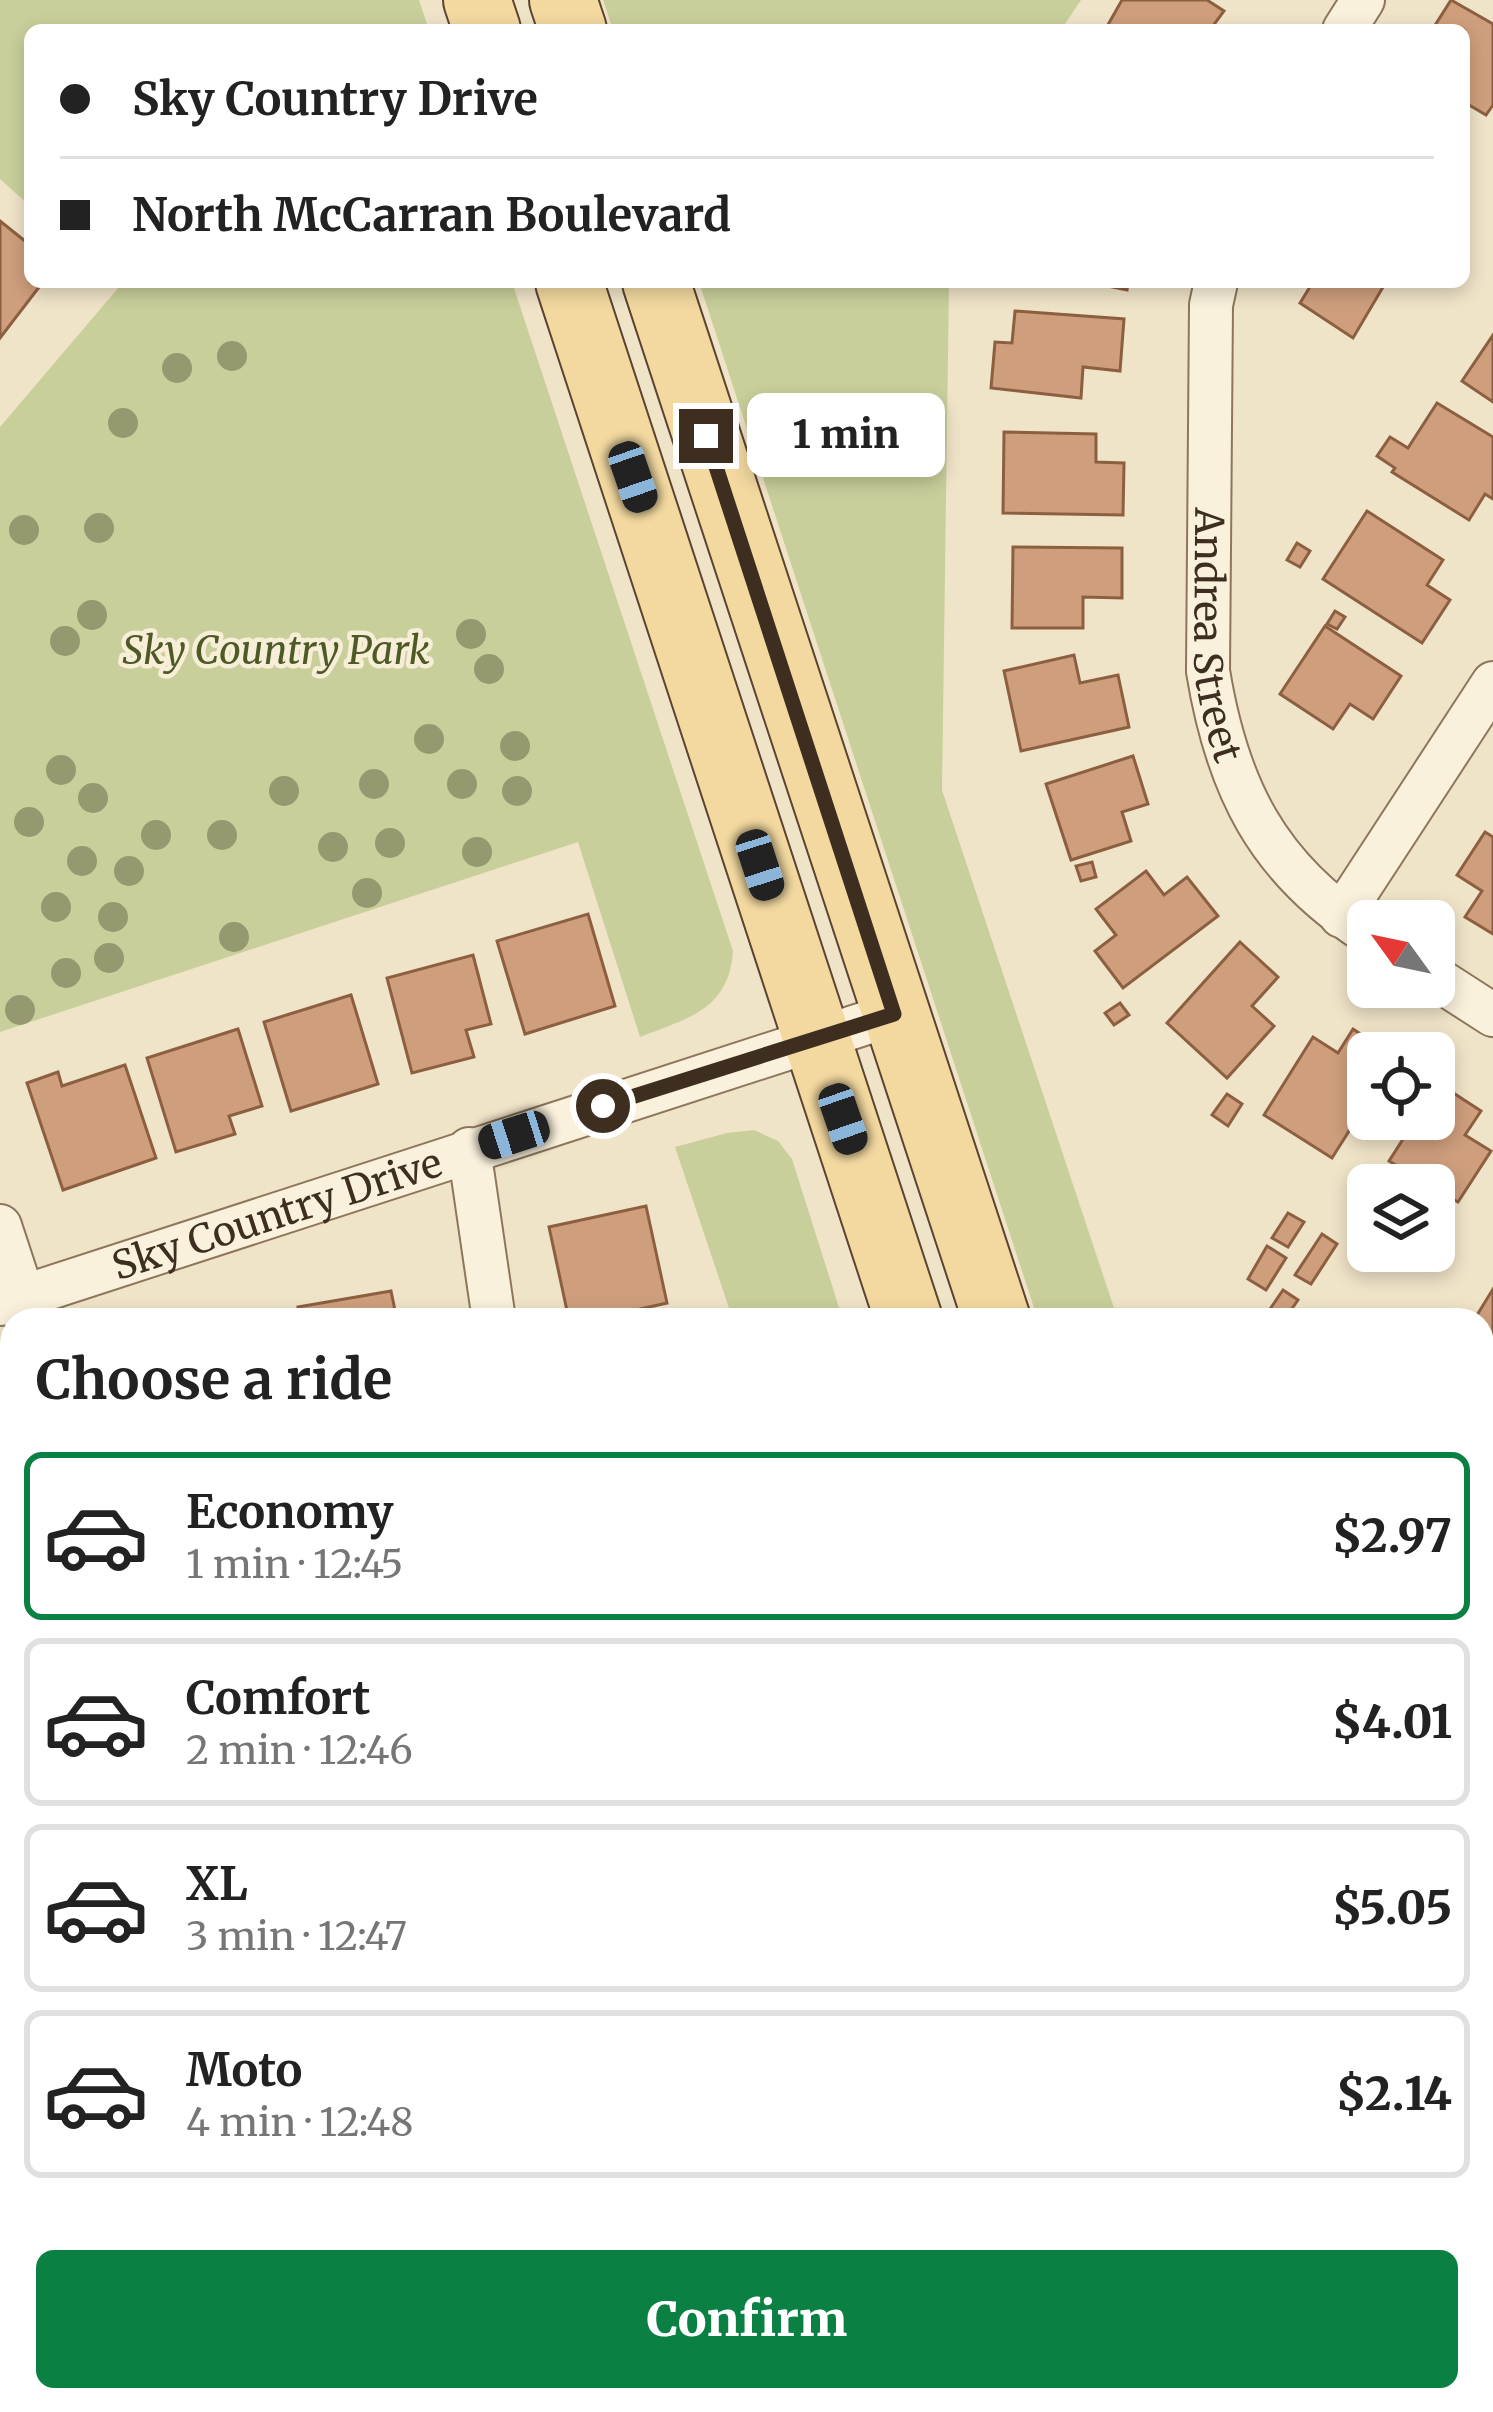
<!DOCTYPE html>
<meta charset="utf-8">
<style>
:root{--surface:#fff;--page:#f6f6f6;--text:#222;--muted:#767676;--line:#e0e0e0;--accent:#0b8043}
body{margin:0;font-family:Merriweather,serif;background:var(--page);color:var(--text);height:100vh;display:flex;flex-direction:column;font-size:45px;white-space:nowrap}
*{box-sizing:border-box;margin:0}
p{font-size:39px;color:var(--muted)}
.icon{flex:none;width:66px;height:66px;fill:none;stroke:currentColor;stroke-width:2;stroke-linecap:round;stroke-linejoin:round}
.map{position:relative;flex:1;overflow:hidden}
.drawer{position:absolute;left:0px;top:1308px;width:1494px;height:1104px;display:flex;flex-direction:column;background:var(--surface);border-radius:36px 36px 0 0;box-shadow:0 6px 18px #0003}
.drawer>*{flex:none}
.banner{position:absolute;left:24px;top:24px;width:1446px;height:264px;border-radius:18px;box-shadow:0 6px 18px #0003;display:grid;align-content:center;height:264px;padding:0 36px;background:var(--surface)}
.needle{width:78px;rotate:303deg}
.buttons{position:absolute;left:1347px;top:900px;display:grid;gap:24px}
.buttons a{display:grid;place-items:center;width:108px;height:108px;border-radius:18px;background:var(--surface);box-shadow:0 6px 18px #0003;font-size:60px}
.end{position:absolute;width:54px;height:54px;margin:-27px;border:15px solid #3d2e20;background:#fff;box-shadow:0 0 0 6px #fff}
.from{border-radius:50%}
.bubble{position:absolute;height:84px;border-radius:18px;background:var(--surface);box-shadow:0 6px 18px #0003;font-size:39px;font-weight:800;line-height:84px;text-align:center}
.car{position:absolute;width:36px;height:72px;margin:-36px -18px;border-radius:15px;box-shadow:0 0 9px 3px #0007;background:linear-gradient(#222 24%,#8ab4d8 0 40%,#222 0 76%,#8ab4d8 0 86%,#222 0)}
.banner b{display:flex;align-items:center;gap:42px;height:114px;font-size:45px}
.banner b+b{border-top:3px solid var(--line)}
.banner i{width:30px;height:30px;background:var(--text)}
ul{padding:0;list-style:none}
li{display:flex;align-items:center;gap:36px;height:168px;margin:0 24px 18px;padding:0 12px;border:6px solid var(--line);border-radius:18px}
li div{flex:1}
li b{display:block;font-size:45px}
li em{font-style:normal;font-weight:800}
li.current{border-color:var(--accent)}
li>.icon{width:108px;height:108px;stroke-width:1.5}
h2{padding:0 36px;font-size:54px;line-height:144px}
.action{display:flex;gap:24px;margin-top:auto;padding:24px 36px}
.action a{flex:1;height:138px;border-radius:18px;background:var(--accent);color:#fff;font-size:48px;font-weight:800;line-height:138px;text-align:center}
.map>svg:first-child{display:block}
</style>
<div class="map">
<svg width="1493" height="2412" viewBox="0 0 1493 2412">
<rect width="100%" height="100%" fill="#f0e4c8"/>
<!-- green -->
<g fill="#c9cf9b">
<path d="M 0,0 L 419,0 L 429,30 L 30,30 L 30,206 L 0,179 Z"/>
<path d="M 603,0 L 1081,0 L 1061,30 L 613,30 Z"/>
<path d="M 114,282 L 512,282 L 733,951 C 729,1010 688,1018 640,1037 L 578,842 L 0,1032 L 0,427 L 119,287 Z"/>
<path d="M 699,282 L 949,282 L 942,790 L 1118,1320 L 1038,1320 Z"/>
<path d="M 754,1130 L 778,1141 L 792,1159 L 843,1320 L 733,1320 L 675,1147 L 727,1133 Z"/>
<path d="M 673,2400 L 735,2400 L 727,2412 L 668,2412 Z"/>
<path d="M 1017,2400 L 1116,2400 L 1119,2412 L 1020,2412 Z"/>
<path d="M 1310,2400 L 1396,2400 L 1398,2412 L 1313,2412 Z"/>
</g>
<!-- building -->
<g fill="#cf9f7d" stroke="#8d5f41" stroke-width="3">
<path d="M 1122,0 L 1207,0 L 1224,11 L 1210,30 L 1105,30 Z"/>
<path d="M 1451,0 L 1493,24 L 1493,105 L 1486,115 L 1464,102 L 1464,30 L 1432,30 Z"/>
<path d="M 0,221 L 30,245 L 30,282 L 43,282 L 0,338 Z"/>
<path d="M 1088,282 L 1128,282 L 1127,290 Z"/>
<path d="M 1313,282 L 1386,282 L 1353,338 L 1300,303 Z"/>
<path d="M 1015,311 L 1124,319 L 1120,371 L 1083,367 L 1081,398 L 991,388 L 995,342 L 1012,343 Z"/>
<path d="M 1493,335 L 1493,402 L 1462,381 Z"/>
<path d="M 1437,403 L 1493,437 L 1493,499 L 1485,494 L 1469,520 L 1392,472 L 1395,468 L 1377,456 L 1390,437 L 1408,448 Z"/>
<path d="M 1004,432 L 1096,434 L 1096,462 L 1124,463 L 1123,515 L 1003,513 Z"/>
<path d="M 1367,511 L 1443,560 L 1427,585 L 1450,600 L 1422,643 L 1323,579 Z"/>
<path d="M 1297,543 L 1310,551 L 1300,567 L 1287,560 Z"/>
<path d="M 1013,547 L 1122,548 L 1122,598 L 1083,597 L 1083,628 L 1012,628 Z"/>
<path d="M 1335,611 L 1345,617 L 1337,629 L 1327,624 Z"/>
<path d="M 1325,626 L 1401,676 L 1373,719 L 1350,704 L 1333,729 L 1280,694 Z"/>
<path d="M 1074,655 L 1080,683 L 1118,675 L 1129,727 L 1021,751 L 1004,671 Z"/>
<path d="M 1133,756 L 1148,804 L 1122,812 L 1131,841 L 1071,860 L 1046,784 Z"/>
<path d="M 1485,832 L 1493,837 L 1493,934 L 1465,917 L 1482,891 L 1457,875 Z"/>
<path d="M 1092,862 L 1096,877 L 1081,881 L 1076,866 Z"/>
<path d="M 1146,871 L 1164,895 L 1187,877 L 1218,916 L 1123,988 L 1095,951 L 1116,935 L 1096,909 Z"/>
<path d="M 588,914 L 615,1006 L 525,1034 L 497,941 Z"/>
<path d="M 1240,942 L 1278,977 L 1252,1006 L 1274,1026 L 1227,1078 L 1167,1023 Z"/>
<path d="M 473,955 L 491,1024 L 466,1030 L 474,1057 L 412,1073 L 387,978 Z"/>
<path d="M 351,995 L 378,1084 L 291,1111 L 264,1022 Z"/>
<path d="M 1120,1003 L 1129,1015 L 1114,1025 L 1105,1013 Z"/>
<path d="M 238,1029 L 262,1106 L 229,1116 L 235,1134 L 176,1152 L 147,1058 Z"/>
<path d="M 1353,1029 L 1389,1053 L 1368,1053 L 1368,1101 L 1332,1158 L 1264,1115 L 1313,1037 L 1338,1053 Z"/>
<path d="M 125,1065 L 156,1158 L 63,1190 L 27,1083 L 58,1072 L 62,1086 Z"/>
<path d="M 1438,1083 L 1481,1111 L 1465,1135 L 1491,1151 L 1458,1202 L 1389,1161 L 1416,1119 L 1434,1119 L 1434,1090 Z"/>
<path d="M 1227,1094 L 1242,1104 L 1228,1126 L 1212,1115 Z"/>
<path d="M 646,1206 L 667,1303 L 591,1320 L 569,1320 L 549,1227 Z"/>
<path d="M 1288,1213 L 1304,1222 L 1288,1247 L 1272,1238 Z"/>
<path d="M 1322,1234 L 1337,1244 L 1311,1284 L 1295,1275 Z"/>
<path d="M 1267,1246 L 1286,1258 L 1266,1290 L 1248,1279 Z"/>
<path d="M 1493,1289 L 1493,1336 L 1482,1329 L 1482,1320 L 1474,1320 Z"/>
<path d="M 1283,1290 L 1298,1300 L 1284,1320 L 1279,1320 L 1268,1312 Z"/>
<path d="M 391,1291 L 397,1320 L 300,1320 L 298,1307 Z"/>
<path d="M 1482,1342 L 1493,1348 L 1493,1462 L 1482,1456 Z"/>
<path d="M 1482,1472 L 1493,1479 L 1493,1496 L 1482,1514 Z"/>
<path d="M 0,2201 L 12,2208 L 12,2324 L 0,2317 Z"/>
<path d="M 149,2400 L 262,2400 L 254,2412 L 166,2412 Z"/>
<path d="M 462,2400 L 508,2400 L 528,2412 L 455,2412 Z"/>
</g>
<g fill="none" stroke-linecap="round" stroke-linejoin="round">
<defs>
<g id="street">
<path d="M 1344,30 L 1363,0"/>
<path id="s1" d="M 1216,282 L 1211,305 L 1208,671 C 1227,787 1267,868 1368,933"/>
<path d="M 1341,916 L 1493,683"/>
<path d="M 1434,977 L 1493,1015"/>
<path d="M 469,1149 L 494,1320"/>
<path d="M 0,1226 L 23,1296 L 26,1320"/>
<path id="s2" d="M 0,1304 L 894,1014"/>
<path d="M 1483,1656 L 1493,1641"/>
<path d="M 0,2020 L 12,1999"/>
<path d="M 362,2412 L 369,2400"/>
</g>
<g id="primary">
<path d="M 477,0 L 487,30"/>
<path d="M 563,0 L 573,30"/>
<path d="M 569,282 L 909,1320"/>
<path d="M 656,282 L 997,1320"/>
<path d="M 1184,2400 L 1186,2412"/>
<path d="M 1268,2400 L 1270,2412"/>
</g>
</defs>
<!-- street casing -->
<use href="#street" stroke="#8d765c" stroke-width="46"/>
<!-- primary casing -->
<use href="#primary" stroke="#5b4430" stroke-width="70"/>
<!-- street -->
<use href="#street" stroke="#faf1dc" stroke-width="42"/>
<!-- primary -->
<use href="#primary" stroke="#f3d9a0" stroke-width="66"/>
</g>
<!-- trees -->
<g fill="#96986f">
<circle cx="232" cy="356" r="15"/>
<circle cx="177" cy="368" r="15"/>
<circle cx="123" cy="423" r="15"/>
<circle cx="99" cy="528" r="15"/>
<circle cx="24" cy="530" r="15"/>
<circle cx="92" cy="615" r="15"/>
<circle cx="471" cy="634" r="15"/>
<circle cx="65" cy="641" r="15"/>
<circle cx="489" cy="669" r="15"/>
<circle cx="429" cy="739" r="15"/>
<circle cx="515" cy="746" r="15"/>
<circle cx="61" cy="770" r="15"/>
<circle cx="374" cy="784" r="15"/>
<circle cx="462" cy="784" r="15"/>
<circle cx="284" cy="791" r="15"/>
<circle cx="517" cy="791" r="15"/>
<circle cx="93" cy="798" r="15"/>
<circle cx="29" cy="822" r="15"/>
<circle cx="156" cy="835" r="15"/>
<circle cx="222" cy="835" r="15"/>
<circle cx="390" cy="843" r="15"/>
<circle cx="333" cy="847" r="15"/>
<circle cx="477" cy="852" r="15"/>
<circle cx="82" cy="861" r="15"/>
<circle cx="129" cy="871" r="15"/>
<circle cx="367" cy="893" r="15"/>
<circle cx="56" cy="907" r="15"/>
<circle cx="113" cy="917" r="15"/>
<circle cx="234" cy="937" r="15"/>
<circle cx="109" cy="958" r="15"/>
<circle cx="66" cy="973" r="15"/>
<circle cx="20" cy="1010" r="15"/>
</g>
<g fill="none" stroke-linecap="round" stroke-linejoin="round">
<!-- route -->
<path stroke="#3d2e20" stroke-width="15" d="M 603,1106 L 894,1014 L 706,436"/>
</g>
<g text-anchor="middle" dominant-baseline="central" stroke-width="9" stroke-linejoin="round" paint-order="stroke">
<!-- street labels -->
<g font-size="39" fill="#3d2e20" stroke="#f7eed8">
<text stroke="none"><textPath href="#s1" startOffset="354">Andrea Street</textPath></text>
<text stroke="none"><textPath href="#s2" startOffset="291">Sky Country Drive</textPath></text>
</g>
<!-- park labels -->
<g font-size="39" font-style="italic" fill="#4d5a26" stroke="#f7eed8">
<text x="276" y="650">Sky Country Park</text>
</g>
</g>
</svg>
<div class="buttons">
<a><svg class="needle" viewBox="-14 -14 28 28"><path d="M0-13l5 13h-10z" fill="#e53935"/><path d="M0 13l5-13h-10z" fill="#767676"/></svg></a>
<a><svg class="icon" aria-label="locate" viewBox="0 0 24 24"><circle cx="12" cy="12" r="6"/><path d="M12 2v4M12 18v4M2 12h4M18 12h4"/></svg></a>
<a><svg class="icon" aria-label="layers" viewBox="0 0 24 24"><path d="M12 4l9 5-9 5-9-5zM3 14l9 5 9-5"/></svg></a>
</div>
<i class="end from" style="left:603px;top:1106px"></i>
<i class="end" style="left:706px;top:436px"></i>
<div class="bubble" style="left:747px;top:393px;width:198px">1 min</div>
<i class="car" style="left:633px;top:477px;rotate:161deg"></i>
<i class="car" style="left:760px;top:865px;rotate:162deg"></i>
<i class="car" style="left:843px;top:1119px;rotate:161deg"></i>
<i class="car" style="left:514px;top:1135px;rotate:252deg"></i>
<div class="banner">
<b><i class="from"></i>Sky Country Drive</b>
<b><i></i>North McCarran Boulevard</b>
</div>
<section class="drawer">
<h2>Choose a ride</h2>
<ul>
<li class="current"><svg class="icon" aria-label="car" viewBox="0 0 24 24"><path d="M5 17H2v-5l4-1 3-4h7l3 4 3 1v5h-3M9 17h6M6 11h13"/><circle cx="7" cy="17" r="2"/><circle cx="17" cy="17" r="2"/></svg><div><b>Economy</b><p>1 min · 12:45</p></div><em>$2.97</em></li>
<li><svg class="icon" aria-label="car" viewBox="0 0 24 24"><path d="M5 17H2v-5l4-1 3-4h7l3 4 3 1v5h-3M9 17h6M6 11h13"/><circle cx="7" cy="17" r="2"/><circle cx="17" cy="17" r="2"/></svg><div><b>Comfort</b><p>2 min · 12:46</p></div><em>$4.01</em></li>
<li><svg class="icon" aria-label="car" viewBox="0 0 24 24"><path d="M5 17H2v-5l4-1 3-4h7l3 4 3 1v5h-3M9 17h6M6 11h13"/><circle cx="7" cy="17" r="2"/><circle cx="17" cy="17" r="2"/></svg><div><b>XL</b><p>3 min · 12:47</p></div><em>$5.05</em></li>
<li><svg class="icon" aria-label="car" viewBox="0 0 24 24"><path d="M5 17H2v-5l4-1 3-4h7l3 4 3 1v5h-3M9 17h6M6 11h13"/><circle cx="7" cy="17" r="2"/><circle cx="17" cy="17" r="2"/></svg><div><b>Moto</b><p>4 min · 12:48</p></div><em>$2.14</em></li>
</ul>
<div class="action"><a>Confirm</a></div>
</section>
</div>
